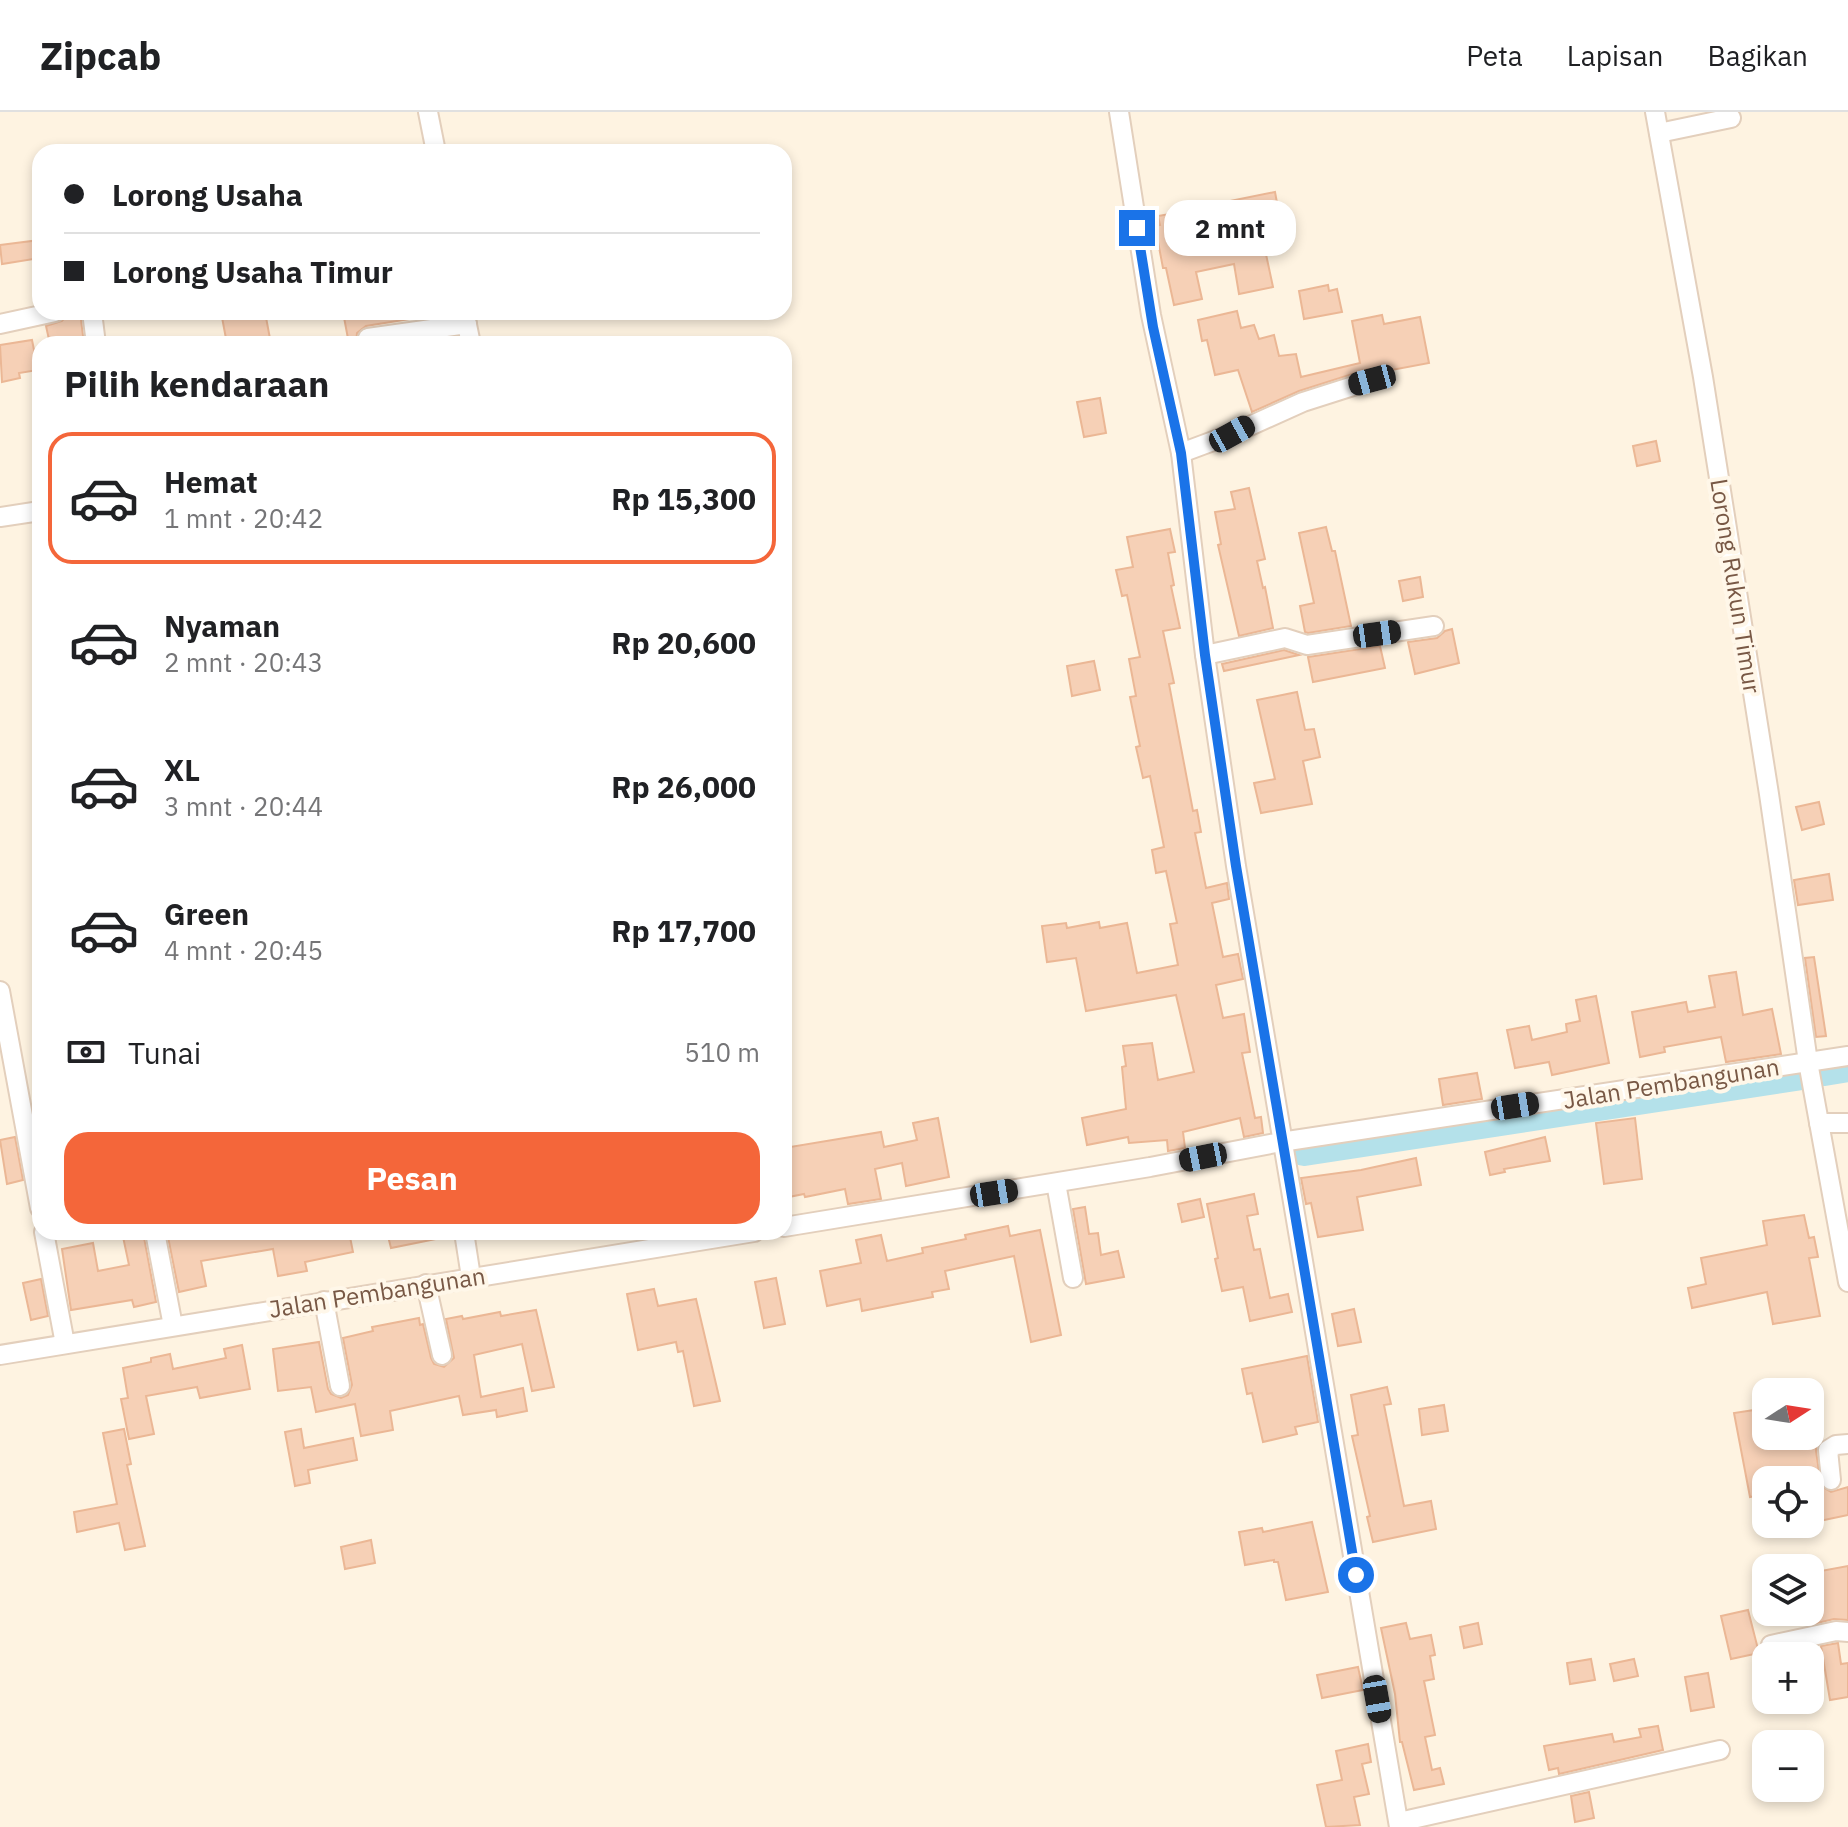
<!DOCTYPE html>
<html lang="id">
<meta charset="utf-8">
<style>
:root{--surface:#fff;--page:#f2f2f2;--text:#202124;--muted:#757577;--line:#e0e0e0;--accent:#f4663a}
body{margin:0;font-family:"IBM Plex Sans",sans-serif;background:var(--page);color:var(--text);height:100vh;display:flex;flex-direction:column;font-size:30px;white-space:nowrap}
*{box-sizing:border-box;margin:0}
p{font-size:26px;color:var(--muted)}
.icon{flex:none;width:44px;height:44px;fill:none;stroke:currentColor;stroke-width:2;stroke-linecap:round;stroke-linejoin:round}
.map{position:relative;flex:1;overflow:hidden}
.drawer{position:absolute;left:32px;top:224px;width:760px;height:904px;display:flex;flex-direction:column;background:var(--surface);border-radius:24px;box-shadow:0 4px 12px #0003}
.drawer>*{flex:none}
.hud{position:absolute;left:32px;top:32px;width:760px;height:176px;border-radius:24px;box-shadow:0 4px 12px #0003;display:grid;align-content:center;height:176px;padding:0 32px;background:var(--surface)}
.needle{width:52px;rotate:78deg}
.fabs{position:absolute;left:1752px;top:1266px;display:grid;gap:16px}
.fabs a{display:grid;place-items:center;width:72px;height:72px;border-radius:16px;background:var(--surface);box-shadow:0 4px 12px #0003;font-size:40px}
.end{position:absolute;width:36px;height:36px;margin:-18px;border:10px solid #1a73e8;background:#fff;box-shadow:0 0 0 4px #fff}
.from{border-radius:50%}
.bubble{position:absolute;height:56px;border-radius:24px;background:var(--surface);box-shadow:0 4px 12px #0003;font-size:26px;font-weight:700;line-height:56px;text-align:center}
.car{position:absolute;width:24px;height:48px;margin:-24px -12px;border-radius:10px;box-shadow:0 0 6px 2px #0007;background:linear-gradient(#222 24%,#8ab4d8 0 40%,#222 0 76%,#8ab4d8 0 86%,#222 0)}
.hud b{display:flex;align-items:center;gap:28px;height:76px;font-size:30px}
.hud b+b{border-top:2px solid var(--line)}
.hud i{width:20px;height:20px;background:var(--text)}
ul{padding:0;list-style:none}
li{display:flex;align-items:center;gap:24px;height:132px;margin:0 16px 12px;padding:0 16px;border:4px solid transparent;border-radius:24px}
li div{flex:1}
li b{display:block;font-size:30px}
li em{font-style:normal;font-weight:700}
li.active{border-color:var(--accent)}
li>.icon{width:72px;height:72px;stroke-width:1.5}
h2{padding:0 32px;font-size:36px;line-height:96px}
.pay{display:flex;align-items:center;gap:20px;height:88px;padding:0 32px;font-size:30px}
.pay p{margin-inline-start:auto}
.primary-button{display:flex;gap:16px;margin-top:auto;padding:16px 32px}
.primary-button a{flex:1;height:92px;border-radius:24px;background:var(--accent);color:#fff;font-size:32px;font-weight:700;line-height:92px;text-align:center}
header{display:flex;align-items:center;gap:48px;box-sizing:border-box;height:112px;padding:0 40px;background:var(--surface);border-bottom:2px solid var(--line)}
header strong{font-size:38px}
nav{display:flex;gap:44px;margin-inline-start:auto;font-size:28px}
.map>svg:first-child{display:block}
</style>
<header>
<strong>Zipcab</strong>
<nav><a>Peta</a><a>Lapisan</a><a>Bagikan</a></nav>
</header>
<div class="map">
<svg width="1848" height="1715" viewBox="0 0 1848 1715">
<rect width="100%" height="100%" fill="#fef3e1"/>
<g fill="none" stroke-linecap="round" stroke-linejoin="round">
<!-- river -->
<g stroke="#b4e1ea" stroke-width="32">
<path d="M 1824,958 L 1848,954"/>
<path d="M 1304,1038 L 1802,962"/>
</g>
</g>
<!-- building -->
<g fill="#f6d0b6" stroke="#ebb795" stroke-width="2">
<path d="M 1275,80 L 1284,129 L 1264,133 L 1273,175 L 1239,182 L 1234,152 L 1196,160 L 1202,187 L 1174,193 L 1166,156 L 1163,156 L 1155,114 L 1160,113 L 1158,104 L 1176,101 L 1177,104 L 1210,97 L 1210,93 Z"/>
<path d="M 40,128 L 40,146 L 2,152 L 0,133 Z"/>
<path d="M 1328,173 L 1329,179 L 1337,177 L 1342,200 L 1304,207 L 1299,179 Z"/>
<path d="M 1237,199 L 1241,216 L 1254,213 L 1259,227 L 1274,223 L 1279,244 L 1296,242 L 1301,265 L 1360,251 L 1352,209 L 1382,203 L 1384,212 L 1420,205 L 1429,251 L 1381,260 L 1368,257 L 1299,279 L 1252,300 L 1238,258 L 1215,263 L 1207,228 L 1202,229 L 1198,208 Z"/>
<path d="M 80,200 L 84,232 L 50,232 L 46,214 L 62,209 L 67,203 Z"/>
<path d="M 221,200 L 265,200 L 271,232 L 227,232 Z"/>
<path d="M 343,200 L 385,200 L 386,205 L 416,200 L 453,200 L 366,214 L 357,221 L 356,232 L 349,232 Z"/>
<path d="M 32,228 L 38,258 L 19,261 L 20,266 L 2,270 L 0,233 Z"/>
<path d="M 1100,286 L 1106,321 L 1084,325 L 1077,290 Z"/>
<path d="M 1656,329 L 1660,349 L 1637,354 L 1633,334 Z"/>
<path d="M 1249,376 L 1265,447 L 1257,449 L 1263,476 L 1265,475 L 1273,516 L 1239,524 L 1218,433 L 1221,432 L 1215,400 L 1235,397 L 1231,380 Z"/>
<path d="M 1326,415 L 1332,439 L 1335,439 L 1351,514 L 1308,521 L 1305,520 L 1300,494 L 1314,491 L 1299,421 Z"/>
<path d="M 1170,417 L 1175,440 L 1168,441 L 1174,473 L 1171,474 L 1180,516 L 1163,519 L 1174,571 L 1169,572 L 1193,699 L 1197,698 L 1201,720 L 1195,721 L 1206,776 L 1227,771 L 1229,787 L 1212,791 L 1223,845 L 1238,842 L 1243,867 L 1216,873 L 1223,906 L 1244,902 L 1250,940 L 1242,941 L 1255,1006 L 1261,1005 L 1263,1021 L 1244,1025 L 1240,1006 L 1183,1020 L 1185,1036 L 1168,1039 L 1167,1028 L 1129,1031 L 1128,1025 L 1087,1033 L 1082,1006 L 1126,997 L 1122,955 L 1126,954 L 1123,934 L 1152,931 L 1158,968 L 1194,960 L 1176,883 L 1086,899 L 1076,846 L 1047,850 L 1042,814 L 1066,811 L 1067,816 L 1099,810 L 1100,816 L 1127,811 L 1137,861 L 1178,853 L 1170,812 L 1177,811 L 1166,759 L 1156,761 L 1152,738 L 1164,735 L 1150,664 L 1143,666 L 1136,635 L 1140,634 L 1130,585 L 1136,584 L 1129,547 L 1140,545 L 1127,483 L 1122,484 L 1116,458 L 1133,455 L 1127,425 Z"/>
<path d="M 1420,465 L 1423,485 L 1403,489 L 1399,469 Z"/>
<path d="M 1452,517 L 1459,551 L 1415,562 L 1408,530 L 1437,526 L 1445,519 Z"/>
<path d="M 1380,534 L 1385,556 L 1313,570 L 1308,545 Z"/>
<path d="M 1284,538 L 1299,543 L 1224,559 L 1222,552 Z"/>
<path d="M 1094,549 L 1100,578 L 1072,584 L 1067,554 Z"/>
<path d="M 1297,580 L 1305,618 L 1314,617 L 1320,645 L 1303,649 L 1312,692 L 1261,701 L 1254,671 L 1275,667 L 1257,588 Z"/>
<path d="M 1819,690 L 1824,712 L 1802,718 L 1796,695 Z"/>
<path d="M 1829,762 L 1833,788 L 1798,793 L 1794,768 Z"/>
<path d="M 1814,845 L 1826,924 L 1816,925 L 1805,846 Z"/>
<path d="M 1736,860 L 1743,903 L 1772,897 L 1781,942 L 1726,950 L 1721,925 L 1664,935 L 1665,940 L 1640,945 L 1632,900 L 1686,890 L 1688,900 L 1715,895 L 1709,864 Z"/>
<path d="M 1596,884 L 1609,951 L 1552,963 L 1549,950 L 1515,956 L 1507,918 L 1529,914 L 1532,928 L 1567,920 L 1566,912 L 1580,909 L 1576,888 Z"/>
<path d="M 1477,961 L 1482,987 L 1443,993 L 1439,967 Z"/>
<path d="M 938,1006 L 949,1065 L 906,1074 L 902,1051 L 875,1057 L 881,1087 L 848,1092 L 845,1077 L 805,1085 L 804,1082 L 784,1086 L 784,1036 L 881,1020 L 884,1035 L 917,1028 L 913,1011 Z"/>
<path d="M 1635,1006 L 1642,1067 L 1604,1072 L 1596,1011 Z"/>
<path d="M 15,1025 L 23,1068 L 7,1072 L 0,1028 Z"/>
<path d="M 1545,1025 L 1550,1049 L 1504,1057 L 1505,1060 L 1490,1063 L 1485,1040 Z"/>
<path d="M 1416,1046 L 1421,1073 L 1357,1085 L 1363,1118 L 1318,1125 L 1311,1091 L 1306,1092 L 1301,1066 L 1361,1058 Z"/>
<path d="M 1254,1082 L 1258,1102 L 1247,1104 L 1254,1138 L 1260,1137 L 1270,1186 L 1288,1182 L 1292,1200 L 1250,1209 L 1243,1175 L 1222,1179 L 1215,1147 L 1218,1146 L 1207,1092 Z"/>
<path d="M 1200,1087 L 1204,1105 L 1182,1110 L 1178,1092 Z"/>
<path d="M 1085,1095 L 1089,1122 L 1098,1121 L 1101,1143 L 1118,1139 L 1124,1165 L 1086,1172 L 1073,1097 Z"/>
<path d="M 1804,1103 L 1809,1126 L 1814,1125 L 1818,1145 L 1809,1146 L 1820,1204 L 1773,1212 L 1767,1180 L 1692,1196 L 1688,1176 L 1706,1172 L 1701,1146 L 1767,1133 L 1763,1109 Z"/>
<path d="M 1008,1114 L 1010,1124 L 1040,1118 L 1061,1223 L 1031,1230 L 1014,1144 L 945,1159 L 949,1177 L 932,1180 L 933,1185 L 862,1199 L 860,1187 L 827,1194 L 820,1159 L 861,1151 L 856,1128 L 881,1123 L 887,1149 L 923,1141 L 922,1136 L 966,1127 L 965,1123 Z"/>
<path d="M 122,1120 L 143,1120 L 156,1190 L 134,1195 L 132,1188 L 71,1198 L 62,1137 L 93,1131 L 98,1159 L 129,1153 Z"/>
<path d="M 167,1120 L 236,1120 L 236,1125 L 265,1120 L 349,1120 L 353,1140 L 305,1150 L 307,1159 L 278,1164 L 273,1137 L 201,1149 L 206,1174 L 179,1180 Z"/>
<path d="M 387,1120 L 435,1120 L 436,1127 L 391,1136 Z"/>
<path d="M 776,1166 L 785,1212 L 764,1216 L 755,1170 Z"/>
<path d="M 41,1167 L 48,1204 L 31,1208 L 23,1171 Z"/>
<path d="M 654,1177 L 658,1194 L 696,1187 L 720,1289 L 694,1294 L 683,1239 L 678,1240 L 676,1230 L 638,1238 L 627,1182 Z"/>
<path d="M 1354,1197 L 1361,1230 L 1338,1234 L 1332,1202 Z"/>
<path d="M 536,1198 L 554,1275 L 532,1279 L 522,1232 L 474,1243 L 481,1285 L 523,1276 L 527,1299 L 497,1305 L 496,1298 L 463,1303 L 459,1284 L 390,1299 L 393,1318 L 361,1324 L 355,1292 L 316,1300 L 311,1275 L 278,1279 L 273,1237 L 319,1230 L 328,1277 L 331,1282 L 341,1286 L 348,1283 L 352,1273 L 343,1226 L 373,1219 L 372,1215 L 419,1206 L 420,1213 L 423,1212 L 431,1246 L 434,1252 L 444,1255 L 454,1246 L 446,1207 L 462,1204 L 463,1207 L 500,1200 L 501,1204 Z"/>
<path d="M 242,1233 L 250,1277 L 200,1286 L 197,1275 L 146,1284 L 154,1322 L 129,1327 L 121,1287 L 128,1286 L 123,1256 L 151,1250 L 151,1246 L 170,1242 L 173,1257 L 226,1246 L 224,1237 Z"/>
<path d="M 1307,1244 L 1318,1310 L 1295,1315 L 1297,1322 L 1263,1330 L 1252,1281 L 1247,1282 L 1242,1257 Z"/>
<path d="M 1387,1275 L 1391,1292 L 1384,1293 L 1404,1394 L 1431,1389 L 1436,1417 L 1373,1430 L 1367,1405 L 1370,1404 L 1352,1324 L 1358,1323 L 1351,1283 Z"/>
<path d="M 1444,1293 L 1448,1319 L 1422,1323 L 1419,1297 Z"/>
<path d="M 1761,1297 L 1767,1333 L 1817,1324 L 1816,1339 L 1821,1374 L 1831,1380 L 1848,1375 L 1848,1403 L 1810,1411 L 1810,1368 L 1766,1368 L 1766,1382 L 1750,1385 L 1734,1301 Z"/>
<path d="M 124,1317 L 131,1352 L 127,1353 L 145,1434 L 125,1438 L 119,1411 L 77,1420 L 74,1400 L 117,1392 L 103,1321 Z"/>
<path d="M 301,1317 L 304,1336 L 353,1326 L 357,1348 L 308,1358 L 310,1371 L 295,1374 L 285,1320 Z"/>
<path d="M 1312,1410 L 1328,1480 L 1286,1488 L 1278,1450 L 1274,1450 L 1274,1448 L 1245,1453 L 1239,1420 L 1262,1416 L 1263,1420 Z"/>
<path d="M 371,1428 L 375,1451 L 345,1457 L 341,1435 Z"/>
<path d="M 1848,1454 L 1848,1508 L 1834,1507 L 1813,1512 L 1810,1461 Z"/>
<path d="M 1748,1498 L 1759,1541 L 1731,1547 L 1721,1504 Z"/>
<path d="M 1406,1511 L 1410,1527 L 1431,1523 L 1435,1543 L 1430,1544 L 1434,1567 L 1424,1569 L 1435,1623 L 1425,1625 L 1432,1658 L 1440,1656 L 1444,1672 L 1414,1678 L 1402,1630 L 1400,1630 L 1395,1582 L 1381,1516 Z"/>
<path d="M 1478,1511 L 1482,1532 L 1464,1536 L 1460,1515 Z"/>
<path d="M 1838,1531 L 1841,1552 L 1848,1551 L 1848,1585 L 1830,1588 L 1821,1534 Z"/>
<path d="M 1591,1547 L 1595,1568 L 1570,1572 L 1567,1551 Z"/>
<path d="M 1634,1547 L 1638,1564 L 1614,1569 L 1610,1552 Z"/>
<path d="M 1358,1555 L 1363,1578 L 1322,1586 L 1317,1563 Z"/>
<path d="M 1708,1561 L 1714,1595 L 1691,1599 L 1685,1565 Z"/>
<path d="M 1658,1614 L 1663,1638 L 1559,1662 L 1558,1656 L 1549,1658 L 1544,1634 L 1612,1622 L 1614,1630 L 1641,1625 L 1639,1617 Z"/>
<path d="M 1368,1632 L 1371,1650 L 1362,1652 L 1369,1682 L 1354,1685 L 1360,1713 L 1326,1715 L 1317,1673 L 1342,1668 L 1336,1639 Z"/>
<path d="M 1589,1680 L 1594,1706 L 1575,1710 L 1571,1684 Z"/>
</g>
<g fill="none" stroke-linecap="round" stroke-linejoin="round">
<defs>
<g id="minor">
<path d="M 428,0 L 436,40"/>
<path d="M 1119,0 L 1151,203 L 1181,341 L 1205,543 L 1236,754 L 1399,1715"/>
<path d="M 1655,0 L 1703,265 L 1769,682 L 1808,950 L 1848,1170"/>
<path d="M 1659,21 L 1731,6"/>
<path d="M 92,200 L 96,232"/>
<path d="M 465,203 L 471,232"/>
<path d="M 0,212 L 55,200"/>
<path d="M 368,226 L 467,212"/>
<path d="M 1181,341 L 1232,322 L 1303,290 L 1372,268"/>
<path d="M 0,405 L 40,399"/>
<path d="M 1205,543 L 1285,526 L 1307,533 L 1434,514"/>
<path d="M 0,879 L 40,1096"/>
<path d="M 1819,1011 L 1848,1011"/>
<path d="M 1056,1071 L 1073,1166"/>
<path d="M 784,1115 L 1150,1055 L 1281,1030 L 1848,944"/>
<path d="M 44,1120 L 65,1232"/>
<path d="M 155,1120 L 173,1214"/>
<path d="M 464,1120 L 471,1165"/>
<path d="M 426,1172 L 442,1243"/>
<path d="M 324,1189 L 340,1274"/>
<path d="M 0,1243 L 754,1120"/>
<path d="M 1831,1368 L 1828,1338 L 1836,1333 L 1848,1332"/>
<path d="M 1771,1533 L 1836,1519 L 1848,1520"/>
<path d="M 1399,1710 L 1720,1638"/>
</g>
</defs>
<!-- minor casing -->
<use href="#minor" stroke="#e3cfbc" stroke-width="22"/>
<!-- minor -->
<use href="#minor" stroke="#fff" stroke-width="18"/>
</g>
<g fill="none" stroke-linecap="round" stroke-linejoin="round">
<!-- route -->
<path stroke="#1a73e8" stroke-width="10" d="M 1137,116 L 1153,215 L 1181,341 L 1205,543 L 1236,754 L 1356,1463"/>
</g>
<g text-anchor="middle" dominant-baseline="central" stroke-width="8" stroke-linejoin="round" paint-order="stroke">
<!-- street labels -->
<g font-size="24" fill="#785845" stroke="#fff7e9">
<text transform="translate(1736 474) rotate(81)">Lorong Rukun Timur</text>
<text transform="translate(1671 971) rotate(-9)">Jalan Pembangunan</text>
<text transform="translate(377 1180) rotate(-9)">Jalan Pembangunan</text>
</g>
</g>
</svg>
<div class="fabs">
<a><svg class="needle" viewBox="-14 -14 28 28"><path d="M0-13l5 13h-10z" fill="#e53935"/><path d="M0 13l5-13h-10z" fill="#757577"/></svg></a>
<a><svg class="icon" aria-label="locate" viewBox="0 0 24 24"><circle cx="12" cy="12" r="6"/><path d="M12 2v4M12 18v4M2 12h4M18 12h4"/></svg></a>
<a><svg class="icon" aria-label="layers" viewBox="0 0 24 24"><path d="M12 4l9 5-9 5-9-5zM3 14l9 5 9-5"/></svg></a>
<a>+</a>
<a>−</a>
</div>
<i class="end from" style="left:1356px;top:1463px"></i>
<i class="end" style="left:1137px;top:116px"></i>
<div class="bubble" style="left:1164px;top:88px;width:132px">2 mnt</div>
<i class="car" style="left:1372px;top:268px;rotate:255deg"></i>
<i class="car" style="left:1232px;top:322px;rotate:61deg"></i>
<i class="car" style="left:1377px;top:522px;rotate:82deg"></i>
<i class="car" style="left:1515px;top:994px;rotate:81deg"></i>
<i class="car" style="left:1203px;top:1045px;rotate:259deg"></i>
<i class="car" style="left:994px;top:1081px;rotate:81deg"></i>
<i class="car" style="left:1377px;top:1587px;rotate:170deg"></i>
<div class="hud">
<b><i class="from"></i>Lorong Usaha</b>
<b><i></i>Lorong Usaha Timur</b>
</div>
<section class="drawer">
<h2>Pilih kendaraan</h2>
<ul>
<li class="active"><svg class="icon" aria-label="car" viewBox="0 0 24 24"><path d="M5 17H2v-5l4-1 3-4h7l3 4 3 1v5h-3M9 17h6M6 11h13"/><circle cx="7" cy="17" r="2"/><circle cx="17" cy="17" r="2"/></svg><div><b>Hemat</b><p>1 mnt · 20:42</p></div><em>Rp 15,300</em></li>
<li><svg class="icon" aria-label="car" viewBox="0 0 24 24"><path d="M5 17H2v-5l4-1 3-4h7l3 4 3 1v5h-3M9 17h6M6 11h13"/><circle cx="7" cy="17" r="2"/><circle cx="17" cy="17" r="2"/></svg><div><b>Nyaman</b><p>2 mnt · 20:43</p></div><em>Rp 20,600</em></li>
<li><svg class="icon" aria-label="car" viewBox="0 0 24 24"><path d="M5 17H2v-5l4-1 3-4h7l3 4 3 1v5h-3M9 17h6M6 11h13"/><circle cx="7" cy="17" r="2"/><circle cx="17" cy="17" r="2"/></svg><div><b>XL</b><p>3 mnt · 20:44</p></div><em>Rp 26,000</em></li>
<li><svg class="icon" aria-label="car" viewBox="0 0 24 24"><path d="M5 17H2v-5l4-1 3-4h7l3 4 3 1v5h-3M9 17h6M6 11h13"/><circle cx="7" cy="17" r="2"/><circle cx="17" cy="17" r="2"/></svg><div><b>Green</b><p>4 mnt · 20:45</p></div><em>Rp 17,700</em></li>
</ul>
<div class="pay"><svg class="icon" aria-label="cash" viewBox="0 0 24 24"><path d="M3 7h18v10H3z"/><circle cx="12" cy="12" r="2"/></svg>Tunai<p>510 m</p></div>
<div class="primary-button"><a>Pesan</a></div>
</section>
</div>
